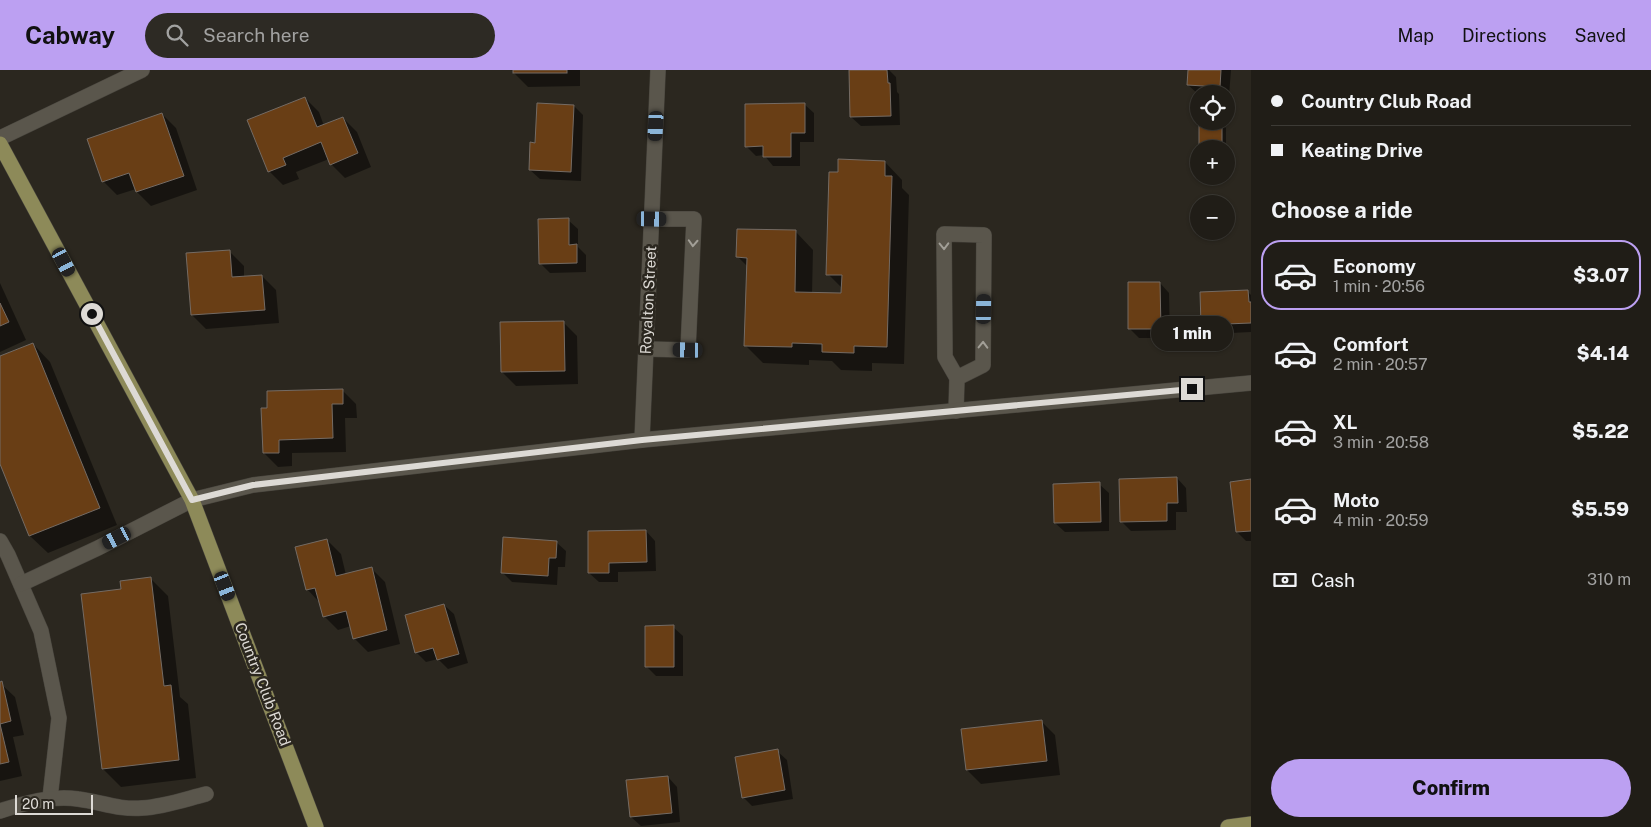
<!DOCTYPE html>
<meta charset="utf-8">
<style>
:root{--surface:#201d17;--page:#2d2a24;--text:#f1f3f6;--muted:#a2a2a1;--line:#3d3b36;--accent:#bca0f2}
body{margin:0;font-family:"Public Sans",sans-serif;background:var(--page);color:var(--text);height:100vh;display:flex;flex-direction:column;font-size:19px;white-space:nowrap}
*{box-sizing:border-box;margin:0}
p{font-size:16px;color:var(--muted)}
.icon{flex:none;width:28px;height:28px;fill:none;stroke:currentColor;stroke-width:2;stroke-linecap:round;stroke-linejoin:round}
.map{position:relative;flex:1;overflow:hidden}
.side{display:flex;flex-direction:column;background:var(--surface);width:400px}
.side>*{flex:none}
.hud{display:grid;align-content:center;height:110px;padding:0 20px;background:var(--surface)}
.fabs{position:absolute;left:1190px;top:15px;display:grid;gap:10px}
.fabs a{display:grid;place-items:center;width:45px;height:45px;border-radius:50%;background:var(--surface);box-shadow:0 1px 4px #0004,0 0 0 1px var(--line);font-size:25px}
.scale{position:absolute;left:15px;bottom:12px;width:78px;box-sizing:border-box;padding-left:5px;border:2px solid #dddad5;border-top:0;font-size:14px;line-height:18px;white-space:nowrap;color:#dddad5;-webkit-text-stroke:4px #2b271f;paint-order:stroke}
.end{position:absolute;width:22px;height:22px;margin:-11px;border:6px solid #dddad5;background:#111;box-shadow:0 0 0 2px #111}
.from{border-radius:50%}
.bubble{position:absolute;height:35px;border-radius:18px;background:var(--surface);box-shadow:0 1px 4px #0004,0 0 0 1px var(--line);font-size:16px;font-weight:800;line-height:35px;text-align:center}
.car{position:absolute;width:15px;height:30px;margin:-15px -8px;border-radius:6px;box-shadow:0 0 4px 1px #0007;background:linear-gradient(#222 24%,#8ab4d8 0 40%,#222 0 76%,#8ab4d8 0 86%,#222 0)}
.hud b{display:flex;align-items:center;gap:18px;height:48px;font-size:19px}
.hud b+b{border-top:1px solid var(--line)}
.hud i{width:12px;height:12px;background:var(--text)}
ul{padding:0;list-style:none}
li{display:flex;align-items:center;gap:15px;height:70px;margin:0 10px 8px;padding:0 10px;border:2px solid transparent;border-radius:20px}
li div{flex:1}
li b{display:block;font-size:19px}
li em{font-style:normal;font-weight:800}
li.on{border-color:var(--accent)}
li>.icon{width:45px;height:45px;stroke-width:1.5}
h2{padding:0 20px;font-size:22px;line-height:60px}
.pay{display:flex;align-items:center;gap:12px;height:55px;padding:0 20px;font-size:19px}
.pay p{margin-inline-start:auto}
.cta{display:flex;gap:10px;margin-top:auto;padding:10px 20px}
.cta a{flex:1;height:58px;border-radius:30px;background:var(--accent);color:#111;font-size:20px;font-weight:800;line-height:58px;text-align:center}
header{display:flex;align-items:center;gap:30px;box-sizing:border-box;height:70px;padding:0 25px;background:var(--accent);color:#111}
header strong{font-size:24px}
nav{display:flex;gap:28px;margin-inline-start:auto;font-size:18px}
.search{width:350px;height:45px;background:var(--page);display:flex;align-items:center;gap:12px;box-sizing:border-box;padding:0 18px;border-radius:28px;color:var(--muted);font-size:19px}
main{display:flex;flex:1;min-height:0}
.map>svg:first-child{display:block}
</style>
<header>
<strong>Cabway</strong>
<div class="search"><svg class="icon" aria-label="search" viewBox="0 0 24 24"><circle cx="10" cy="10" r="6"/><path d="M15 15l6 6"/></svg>Search here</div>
<nav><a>Map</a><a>Directions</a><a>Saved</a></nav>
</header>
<main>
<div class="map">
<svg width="1251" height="757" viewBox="0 0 1251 757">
<rect width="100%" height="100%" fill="#2b271f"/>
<!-- shadow -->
<g fill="#0007">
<path d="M 514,0 L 580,0 L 580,16 L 528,17 L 514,3 Z"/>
<path d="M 850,0 L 889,0 L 896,7 L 897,22 L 899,24 L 900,55 L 861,56 L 851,47 Z"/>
<path d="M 1189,0 L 1231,0 L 1229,26 L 1226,26 L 1226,24 L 1198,24 L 1188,15 Z"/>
<path d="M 305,28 L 319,42 L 324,56 L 343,48 L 357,62 L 371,97 L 345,108 L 331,94 L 329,89 L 296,102 L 299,109 L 283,115 L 269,101 Z"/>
<path d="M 804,34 L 814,43 L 814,72 L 800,72 L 800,96 L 773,96 L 764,85 L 756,86 L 746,76 Z"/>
<path d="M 574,36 L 583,45 L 581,111 L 540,109 L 530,100 L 537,74 Z"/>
<path d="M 162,44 L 176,58 L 197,120 L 151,136 L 137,122 L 136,119 L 117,125 L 103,111 Z"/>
<path d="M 1221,54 L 1226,58 L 1226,79 L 1201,79 Z"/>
<path d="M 885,92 L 902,110 L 902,118 L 909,125 L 904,294 L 872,293 L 872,301 L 841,300 L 832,291 L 809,290 L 809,295 L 763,293 L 745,275 L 748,197 L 737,186 L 796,162 L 813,180 L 812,224 L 843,224 L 843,219 L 828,204 L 839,104 Z"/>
<path d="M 568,150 L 578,159 L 578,177 L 586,185 L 586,202 L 550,203 L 540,193 Z"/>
<path d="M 230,182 L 244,196 L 244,207 L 262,206 L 276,220 L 279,253 L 206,259 L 192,245 Z"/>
<path d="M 0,213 L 26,270 L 0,282 Z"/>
<path d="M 1160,213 L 1169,223 L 1170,268 L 1139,268 L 1130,259 Z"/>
<path d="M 1248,222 L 1251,225 L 1251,262 L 1211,264 L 1202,254 Z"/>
<path d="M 563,252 L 577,266 L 578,314 L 516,316 L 502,302 Z"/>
<path d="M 33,274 L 50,292 L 117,455 L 48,483 L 30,466 L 0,391 L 0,288 Z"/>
<path d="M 342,320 L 356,334 L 357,348 L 345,348 L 346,382 L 292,383 L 292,396 L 278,397 L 264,383 L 263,340 Z"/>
<path d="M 1177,408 L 1186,418 L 1187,442 L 1176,442 L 1176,460 L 1131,461 L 1121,451 Z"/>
<path d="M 1251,410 L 1251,471 L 1246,471 L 1237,462 Z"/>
<path d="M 1099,414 L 1109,423 L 1109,461 L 1065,462 L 1055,453 Z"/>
<path d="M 646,461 L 655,471 L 656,501 L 618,502 L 618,512 L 599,512 L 589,503 Z"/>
<path d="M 327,470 L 341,484 L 346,505 L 371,498 L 385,512 L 400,574 L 368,582 L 354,568 L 351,556 L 338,560 L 324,546 L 320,533 L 307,519 Z"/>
<path d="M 556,472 L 566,481 L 565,497 L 558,497 L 557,515 L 512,512 L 502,502 Z"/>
<path d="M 150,508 L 168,526 L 180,627 L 188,634 L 196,708 L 121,717 L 103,699 L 122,520 Z"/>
<path d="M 444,535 L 454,544 L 468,593 L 448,599 L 438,589 L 426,592 L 416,582 Z"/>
<path d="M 673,557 L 683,566 L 683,606 L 656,606 L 647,597 Z"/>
<path d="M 0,613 L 15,627 L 24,665 L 13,667 L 22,706 L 0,711 Z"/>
<path d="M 1041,651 L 1055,665 L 1060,705 L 981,714 L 967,700 Z"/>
<path d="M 777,681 L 787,690 L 793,729 L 752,736 L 743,727 Z"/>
<path d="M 668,707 L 677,717 L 680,752 L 641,756 L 631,747 Z"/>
</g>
<!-- building -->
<g fill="#693e15" stroke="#746b64">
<rect x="513" y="0" width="54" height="3"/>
<path d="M 849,0 L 887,0 L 888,13 L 890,13 L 891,46 L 850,47 Z"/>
<path d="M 1188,0 L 1221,0 L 1220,17 L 1187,15 Z"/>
<path d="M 305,27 L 317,57 L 343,47 L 358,83 L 330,95 L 321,72 L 283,88 L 286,95 L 268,102 L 247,50 Z"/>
<path d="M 537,33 L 574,35 L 571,102 L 529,100 L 530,72 L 535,73 Z"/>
<path d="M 805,33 L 805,63 L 791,63 L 791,87 L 763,87 L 763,76 L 745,77 L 745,34 Z"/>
<path d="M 162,43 L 184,106 L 136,122 L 129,103 L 102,112 L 87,69 Z"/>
<path d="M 1222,52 L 1222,79 L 1199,79 L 1199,53 Z"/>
<path d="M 838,89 L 885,91 L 885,106 L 892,106 L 887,277 L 854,276 L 854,283 L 822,282 L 822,274 L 792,273 L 792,277 L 744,276 L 747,188 L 736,187 L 737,159 L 796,160 L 795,222 L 841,223 L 842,205 L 826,205 L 829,102 L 838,102 Z"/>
<path d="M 569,148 L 569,175 L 577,174 L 577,193 L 539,194 L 538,149 Z"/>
<path d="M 230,180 L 232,207 L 262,205 L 265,240 L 191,245 L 186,183 Z"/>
<path d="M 1128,212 L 1160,212 L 1161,259 L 1128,259 Z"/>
<path d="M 1248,220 L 1249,232 L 1251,232 L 1251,253 L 1201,255 L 1200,222 Z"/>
<path d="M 0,233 L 9,252 L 0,256 Z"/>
<path d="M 564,251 L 565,301 L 501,302 L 500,252 Z"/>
<path d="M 33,273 L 100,438 L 29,466 L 0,394 L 0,286 Z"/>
<path d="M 343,319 L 343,334 L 332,334 L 333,368 L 279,370 L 279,383 L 263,383 L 261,338 L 267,338 L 267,321 Z"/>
<path d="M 1177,407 L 1178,433 L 1167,433 L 1167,451 L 1120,452 L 1119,409 Z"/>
<path d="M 1251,409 L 1251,461 L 1236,462 L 1230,412 Z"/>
<path d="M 1100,412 L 1101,452 L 1054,453 L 1053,414 Z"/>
<path d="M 646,460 L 647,492 L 609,493 L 609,503 L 588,503 L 588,461 Z"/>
<path d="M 503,467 L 557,471 L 556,488 L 549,488 L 548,506 L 501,503 Z"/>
<path d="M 327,469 L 336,506 L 372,497 L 387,560 L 353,569 L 346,541 L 323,547 L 315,518 L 306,520 L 295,477 Z"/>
<path d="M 151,507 L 164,616 L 171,615 L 179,690 L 102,699 L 81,524 L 121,519 L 120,511 Z"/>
<path d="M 444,534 L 459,584 L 437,590 L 433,578 L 415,583 L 405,545 Z"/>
<path d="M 674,555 L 674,597 L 645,597 L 645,556 Z"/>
<path d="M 2,611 L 11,651 L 0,654 L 9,692 L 0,694 L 0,612 Z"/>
<path d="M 1042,650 L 1047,691 L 966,700 L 961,659 Z"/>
<path d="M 778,679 L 785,720 L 742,728 L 735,687 Z"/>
<path d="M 668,706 L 672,743 L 630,747 L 626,710 Z"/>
</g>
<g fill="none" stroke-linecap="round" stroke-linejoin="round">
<defs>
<g id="minor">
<path d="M 0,68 L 142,0"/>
<path d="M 646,279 L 688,280 L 694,149 L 651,149"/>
<path d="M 956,341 L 957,308 L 945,287 L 944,164 L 984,165 L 983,295 L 957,308"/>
<path d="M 642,370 L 658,0"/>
<path d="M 0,471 L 8,485 L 41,561 L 59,648 L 50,728"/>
<path d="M 21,514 L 98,478 L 192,430 L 253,415 L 642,370 L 1251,313"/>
<path d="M 0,741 C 25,733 52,725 78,729 C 101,732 119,740 142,738 C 163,737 186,729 206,724"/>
</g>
<g id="major">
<path d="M 0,74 L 192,430 L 316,757"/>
<path d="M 1228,757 L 1251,754"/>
</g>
</defs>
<!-- minor casing -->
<use href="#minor" stroke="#48453e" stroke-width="16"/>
<!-- major casing -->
<use href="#major" stroke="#48453e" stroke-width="16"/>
<!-- minor -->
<use href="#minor" stroke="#5a564c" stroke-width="15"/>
<!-- major -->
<use href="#major" stroke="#8d8a59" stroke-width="15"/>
</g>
<!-- one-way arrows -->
<defs><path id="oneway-chevron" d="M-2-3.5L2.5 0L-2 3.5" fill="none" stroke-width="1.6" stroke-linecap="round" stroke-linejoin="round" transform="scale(1.25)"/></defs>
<g stroke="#a29f97">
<use href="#oneway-chevron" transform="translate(693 173) rotate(93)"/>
<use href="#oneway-chevron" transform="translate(944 176) rotate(89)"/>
<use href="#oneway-chevron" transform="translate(983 275) rotate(-89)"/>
</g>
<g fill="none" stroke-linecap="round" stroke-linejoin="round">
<!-- route -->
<path stroke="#dddad5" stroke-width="6" d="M 92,244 L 192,430 L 253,415 L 642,370 L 1192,319"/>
</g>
<g text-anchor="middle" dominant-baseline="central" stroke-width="5" stroke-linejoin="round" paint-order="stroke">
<!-- street labels -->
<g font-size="15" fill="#dddad5" stroke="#2b271f">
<text transform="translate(648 230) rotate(-87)">Royalton Street</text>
<text transform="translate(263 614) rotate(69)">Country Club Road</text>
</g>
</g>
</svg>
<div class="fabs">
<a><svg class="icon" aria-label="locate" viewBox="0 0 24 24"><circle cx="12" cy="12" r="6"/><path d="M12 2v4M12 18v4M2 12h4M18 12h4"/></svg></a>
<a>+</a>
<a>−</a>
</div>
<div class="scale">20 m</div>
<i class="end from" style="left:92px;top:244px"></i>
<i class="end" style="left:1192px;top:319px"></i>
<div class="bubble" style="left:1151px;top:246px;width:82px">1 min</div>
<i class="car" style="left:656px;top:56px;rotate:183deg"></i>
<i class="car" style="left:652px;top:149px;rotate:91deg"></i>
<i class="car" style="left:64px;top:192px;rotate:152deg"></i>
<i class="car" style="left:984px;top:239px;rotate:1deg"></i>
<i class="car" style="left:688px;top:280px;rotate:271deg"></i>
<i class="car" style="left:117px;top:468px;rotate:243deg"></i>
<i class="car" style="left:225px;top:516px;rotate:159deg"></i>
</div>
<section class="side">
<div class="hud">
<b><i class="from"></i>Country Club Road</b>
<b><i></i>Keating Drive</b>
</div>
<h2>Choose a ride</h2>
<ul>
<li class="on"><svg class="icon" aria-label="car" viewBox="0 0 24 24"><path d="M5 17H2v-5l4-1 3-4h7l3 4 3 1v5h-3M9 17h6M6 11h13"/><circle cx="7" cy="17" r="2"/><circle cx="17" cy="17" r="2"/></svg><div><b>Economy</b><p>1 min · 20:56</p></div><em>$3.07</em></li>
<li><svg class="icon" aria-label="car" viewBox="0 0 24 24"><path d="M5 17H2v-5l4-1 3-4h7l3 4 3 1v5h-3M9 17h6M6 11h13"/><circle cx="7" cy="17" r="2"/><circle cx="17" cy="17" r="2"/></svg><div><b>Comfort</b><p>2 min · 20:57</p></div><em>$4.14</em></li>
<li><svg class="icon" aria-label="car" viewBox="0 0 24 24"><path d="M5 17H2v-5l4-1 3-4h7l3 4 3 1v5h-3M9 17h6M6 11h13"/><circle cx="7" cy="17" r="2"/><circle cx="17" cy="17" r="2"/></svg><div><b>XL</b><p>3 min · 20:58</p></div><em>$5.22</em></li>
<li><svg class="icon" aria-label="car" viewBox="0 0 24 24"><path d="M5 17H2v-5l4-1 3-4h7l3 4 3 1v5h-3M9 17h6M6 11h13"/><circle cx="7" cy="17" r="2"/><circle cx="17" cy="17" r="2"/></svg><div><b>Moto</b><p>4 min · 20:59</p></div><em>$5.59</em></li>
</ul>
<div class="pay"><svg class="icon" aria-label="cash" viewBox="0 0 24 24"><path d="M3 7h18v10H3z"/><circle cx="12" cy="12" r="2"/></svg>Cash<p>310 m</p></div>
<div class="cta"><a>Confirm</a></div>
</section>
</main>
